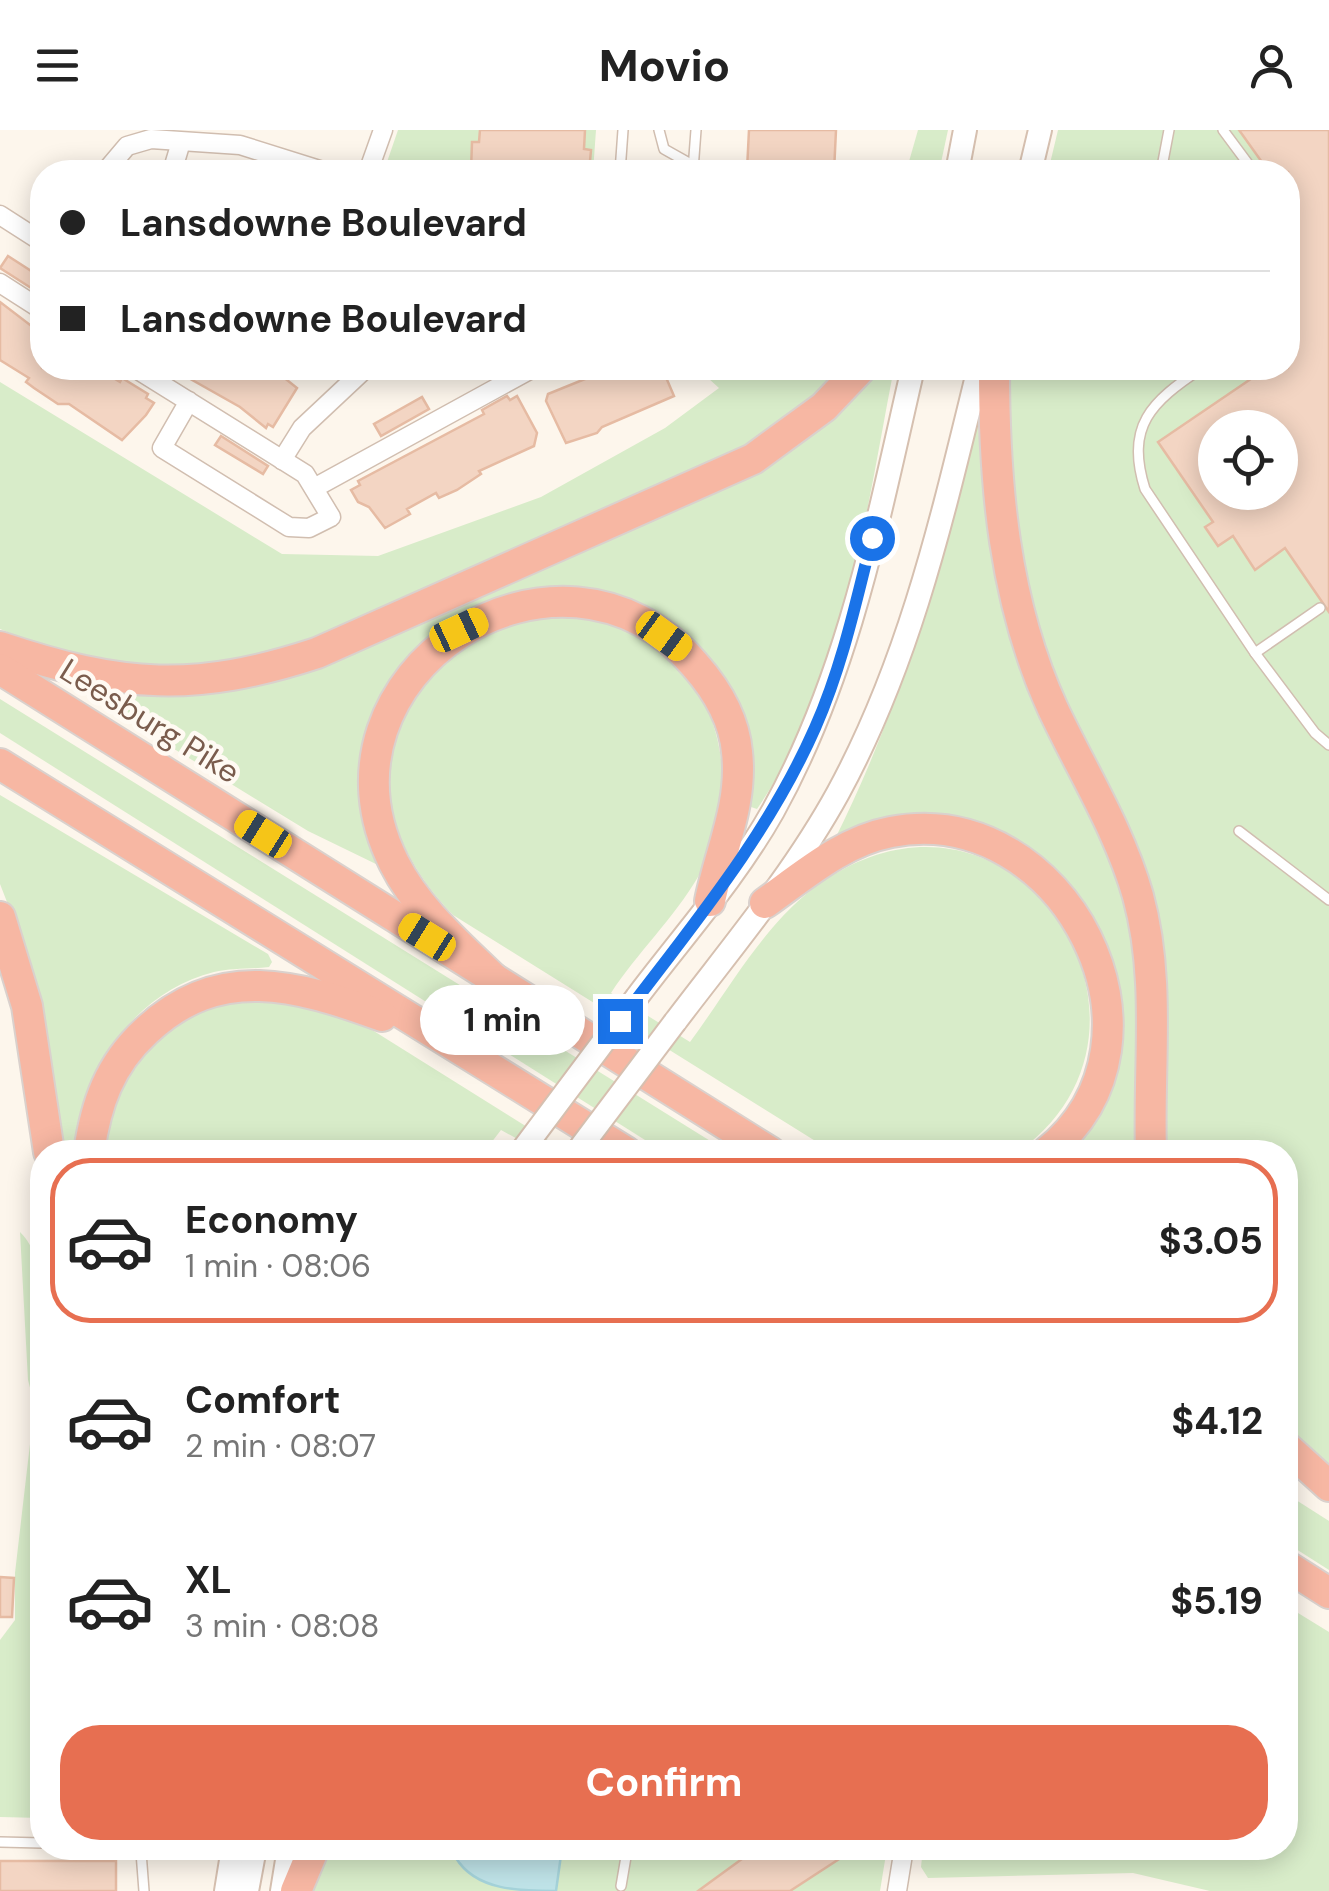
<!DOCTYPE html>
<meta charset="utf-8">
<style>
:root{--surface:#fff;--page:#f6f6f6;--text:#222;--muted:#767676;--line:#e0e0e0;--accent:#e76f51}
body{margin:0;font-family:"DM Sans",sans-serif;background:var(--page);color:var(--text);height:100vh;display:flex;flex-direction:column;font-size:38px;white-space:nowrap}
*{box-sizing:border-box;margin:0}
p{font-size:32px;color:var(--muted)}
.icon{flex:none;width:55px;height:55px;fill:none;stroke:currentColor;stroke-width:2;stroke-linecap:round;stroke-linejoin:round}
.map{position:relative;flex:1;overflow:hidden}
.details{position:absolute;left:30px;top:1010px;width:1268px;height:720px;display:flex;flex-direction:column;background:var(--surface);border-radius:40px;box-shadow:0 5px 25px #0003}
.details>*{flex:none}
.guide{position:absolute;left:30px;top:30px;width:1270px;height:220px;border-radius:40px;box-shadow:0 5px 25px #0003;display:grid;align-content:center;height:220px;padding:0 30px;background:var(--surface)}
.buttons{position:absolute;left:1198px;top:280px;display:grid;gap:20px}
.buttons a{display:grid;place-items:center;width:100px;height:100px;border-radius:50%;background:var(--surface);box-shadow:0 5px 25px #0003;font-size:50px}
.end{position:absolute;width:45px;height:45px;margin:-22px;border:12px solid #1a73e8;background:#fff;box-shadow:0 0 0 5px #fff}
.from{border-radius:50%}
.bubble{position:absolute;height:70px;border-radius:35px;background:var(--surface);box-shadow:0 5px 25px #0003;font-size:32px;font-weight:700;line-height:70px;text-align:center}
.car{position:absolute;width:30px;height:60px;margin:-30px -15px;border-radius:12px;box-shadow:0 0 8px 2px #0007;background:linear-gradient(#f5c518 24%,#345 0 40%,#f5c518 0 76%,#345 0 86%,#f5c518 0)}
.guide b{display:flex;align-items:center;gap:35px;height:95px;font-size:38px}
.guide b+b{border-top:2px solid var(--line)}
.guide i{width:25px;height:25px;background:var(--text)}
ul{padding:18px 0 0;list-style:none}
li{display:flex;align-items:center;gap:30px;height:165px;margin:0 20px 15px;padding:0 10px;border:5px solid transparent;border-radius:40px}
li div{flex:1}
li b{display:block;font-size:38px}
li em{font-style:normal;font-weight:700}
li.on{border-color:var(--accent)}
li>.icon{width:90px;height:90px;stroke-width:1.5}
.button{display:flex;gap:20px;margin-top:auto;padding:20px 30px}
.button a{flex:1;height:115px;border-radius:40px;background:var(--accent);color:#fff;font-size:40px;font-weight:700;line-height:115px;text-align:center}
header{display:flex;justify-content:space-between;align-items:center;height:130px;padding:0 30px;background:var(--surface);font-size:45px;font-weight:700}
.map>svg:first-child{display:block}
</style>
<header><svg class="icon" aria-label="menu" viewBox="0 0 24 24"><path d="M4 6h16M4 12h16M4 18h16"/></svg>Movio<svg class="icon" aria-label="person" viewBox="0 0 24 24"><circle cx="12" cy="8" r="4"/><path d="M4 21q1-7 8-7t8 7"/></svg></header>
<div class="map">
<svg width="1329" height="1761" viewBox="0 0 1329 1761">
<rect width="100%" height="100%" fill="#fdf6ec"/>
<!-- green -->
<g fill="#d8ecc9" fill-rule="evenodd">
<path d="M 398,0 L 596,0 L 593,42 L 408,42 L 387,32 Z"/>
<path d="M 918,0 L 948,0 L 939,42 L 906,42 Z"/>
<path d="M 1058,0 L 1329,0 L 1329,1340 L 1285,1302 L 1285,1022 L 1158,1022 L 1164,853 L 1083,612 L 1042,519 L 1013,391 L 1008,238 L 1288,238 L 1288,42 L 1048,42 ZM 1215,298 L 1280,298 L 1280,362 L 1215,362 Z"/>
<path d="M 697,238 L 750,238 L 757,243 L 762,238 L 843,238 L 811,270 L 736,323 L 286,527 L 201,542 L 67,526 L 0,499 L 0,252 L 282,424 L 378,426 L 541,367 L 665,298 L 719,258 Z"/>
<path d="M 870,238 L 894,238 C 865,387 845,551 757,679 L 748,676 L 679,503 L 517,465 L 473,481 L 434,505 L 400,542 L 363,654 L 364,683 L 378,735 L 308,701 L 42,538 L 187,560 L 717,353 Z"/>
<path d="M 977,289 L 984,351 L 1114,726 L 1138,834 L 1145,1022 L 1059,1022 L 1091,984 L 1099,799 L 1078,766 L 1043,733 L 998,706 L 834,711 C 902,575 941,435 977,289 Z"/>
<path d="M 561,484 C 582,489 607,491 628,500 C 724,541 746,662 698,747 C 674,788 637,823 611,863 L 690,912 C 730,858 768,787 825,750 C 1019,622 1192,899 1018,1022 L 833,1022 L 453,785 C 392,722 363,640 418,563 C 426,551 434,533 445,525 C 476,501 523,488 561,484 Z"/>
<path d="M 0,569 L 728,1022 L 664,1022 L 0,603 Z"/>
<path d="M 0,665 L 268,824 L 272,832 L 269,837 C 251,839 231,838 214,842 C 135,861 78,944 76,1022 L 58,1022 L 14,790 L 0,754 Z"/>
<path d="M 266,868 L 329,882 L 369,898 L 567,1022 L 541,1022 L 501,1000 L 484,1022 L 102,1022 C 103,974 149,910 189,885 C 211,872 242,871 266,868 Z"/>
<path d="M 20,1102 C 58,1138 43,1251 42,1304 L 28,1250 Z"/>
<path d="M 42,1313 L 42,1688 L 0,1687 L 0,1510 L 15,1490 L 15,1443 L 30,1314 Z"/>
<path d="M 1285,1363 L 1329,1391 L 1329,1440 L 1285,1412 Z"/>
<path d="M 1285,1475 L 1329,1502 L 1329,1761 L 1210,1761 L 1133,1743 L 928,1748 L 921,1737 L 923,1718 L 1285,1718 Z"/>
<path d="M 331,1718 L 887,1718 L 880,1761 L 312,1761 Z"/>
</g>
<!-- water -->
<path fill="#bfe3e8" stroke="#a5d3da" stroke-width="2.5" d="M 460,1718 L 485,1723 L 498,1718 L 562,1718 L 556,1761 C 521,1761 476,1761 456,1728 Z"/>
<!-- building -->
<g fill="#f3d5c3" stroke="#e6bba3" stroke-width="2.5" fill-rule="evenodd">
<path d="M 480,0 L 585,0 L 584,19 L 591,20 L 589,42 L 471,41 L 472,12 L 479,12 Z"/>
<path d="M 749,0 L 836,0 L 834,42 L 747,40 Z"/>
<path d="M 1239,0 L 1329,0 L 1329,482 L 1285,418 L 1255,440 L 1233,406 L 1218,416 L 1205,397 L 1213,392 L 1158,312 L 1267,238 L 1288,238 L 1288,223 L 1298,216 L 1288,201 L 1288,42 L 1269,42 ZM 1215,298 L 1280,298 L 1280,362 L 1215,362 Z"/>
<path d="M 8,126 L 42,148 L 42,165 L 0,138 Z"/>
<path d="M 0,172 L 42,204 L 42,238 L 97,238 L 120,252 L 122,248 L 148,264 L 146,268 L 154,273 L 146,285 L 122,310 L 69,274 L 58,274 L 34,258 L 26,252 L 29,248 L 0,230 Z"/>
<path d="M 171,238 L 272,238 L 297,258 L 273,297 L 268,294 L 266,298 L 240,277 Z"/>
<path d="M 612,238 L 662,238 L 674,266 L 602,297 L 597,303 L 566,313 L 546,271 L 548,264 Z"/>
<path d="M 507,266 L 510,270 L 517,266 L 537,303 L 534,316 L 479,341 L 481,344 L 457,360 L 439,368 L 436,363 L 407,379 L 410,384 L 385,398 L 369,377 L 358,372 L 351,360 L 360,355 L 358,351 L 484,284 L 482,280 Z"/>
<path d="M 422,267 L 429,279 L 381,306 L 374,294 Z"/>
<path d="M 221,306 L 268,336 L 263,344 L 215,315 Z"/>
<path d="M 0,1447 L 14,1448 L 12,1487 L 0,1487 Z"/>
<path d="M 757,1718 L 856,1718 L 790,1761 L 698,1761 Z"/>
<rect x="0" y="1731" width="116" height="30"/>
</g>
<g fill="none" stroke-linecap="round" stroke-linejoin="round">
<defs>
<g id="lane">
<path d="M 659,0 L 664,19 L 705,42"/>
<path d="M 1223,0 L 1249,35"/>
<path d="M 693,40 L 696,0"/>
<path d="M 620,42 L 623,0"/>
<path d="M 1161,42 L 1169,0"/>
<path d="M 1202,238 C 1151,272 1125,296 1145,359 L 1255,523 L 1315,603 L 1329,615"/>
<path d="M 1255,523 L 1320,478"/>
<path d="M 1239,701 L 1329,770"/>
<path d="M 0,1712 L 42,1713"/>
<path d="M 121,1718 L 141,1722 L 144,1761"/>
<path d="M 621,1756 L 627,1721"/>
</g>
<g id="street">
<path d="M 105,42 L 127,16 L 151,9 L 240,15 L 326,42"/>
<path d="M 172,42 L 181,12"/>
<path d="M 368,42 L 383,0"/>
<path d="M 0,85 L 42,112"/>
<path d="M 0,153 L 42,180"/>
<path d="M 135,238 L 305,344 L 331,387 L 309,398 L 289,397 L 162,318 L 189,271"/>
<path d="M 282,330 L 302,298 L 366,238"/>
<path d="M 316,357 L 533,238"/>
<path d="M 897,1761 L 904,1718"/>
</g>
<g id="secondary">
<path d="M 957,42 L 965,0"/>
<path d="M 1030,42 L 1040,0"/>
<path d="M 637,867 C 683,806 736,747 773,681 C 849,544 878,389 913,238"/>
<path d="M 675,892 C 731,818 793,745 838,663 C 911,529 943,384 979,238"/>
<path d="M 226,1761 L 233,1718"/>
<path d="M 247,1761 L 255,1718"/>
<path d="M 282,1761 L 289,1718"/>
</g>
<g id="highway">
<path d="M 994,238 C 994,354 1004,472 1053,579 C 1082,641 1119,699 1138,766 C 1161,850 1148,936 1151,1022"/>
<path d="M 0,517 C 122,558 195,563 317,523 L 753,329 L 824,277 L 861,238"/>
<path d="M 0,539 L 770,1022"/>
<path d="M 0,634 L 626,1022"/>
<path d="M 765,773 C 803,746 843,711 891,702 C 1064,669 1187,910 1047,1022"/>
<path d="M 0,787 L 27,876 L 49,1022"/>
<path d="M 493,848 C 457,813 417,779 394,733 C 300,545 559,376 695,535 C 717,560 734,588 737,622 C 743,674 720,721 710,771"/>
<path d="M 89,1022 C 96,974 109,935 146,901 C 219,832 297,855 382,886"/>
<path d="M 1285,1316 L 1329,1356"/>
<path d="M 1285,1435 L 1329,1463"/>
<path d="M 296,1761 L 314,1718"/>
</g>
</defs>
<!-- lane casing -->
<use href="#lane" stroke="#d1beb0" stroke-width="12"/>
<!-- street casing -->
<use href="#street" stroke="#d1beb0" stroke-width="21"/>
<!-- secondary casing -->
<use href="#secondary" stroke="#d6c0b0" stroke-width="26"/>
<!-- highway casing -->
<use href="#highway" stroke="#dad1cd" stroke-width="34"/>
<!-- lane -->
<use href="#lane" stroke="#fff" stroke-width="9"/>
<!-- street -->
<use href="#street" stroke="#fff" stroke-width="18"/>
<!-- secondary -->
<use href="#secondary" stroke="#fff" stroke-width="22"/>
<!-- highway -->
<use href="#highway" stroke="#f7b7a3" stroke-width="30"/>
<defs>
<g id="secondary-bridge">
<path d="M 521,1022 L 637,867"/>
<path d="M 577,1022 L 675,892"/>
</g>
</defs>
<!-- secondary-bridge casing -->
<use href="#secondary-bridge" stroke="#d6c0b0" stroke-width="26" stroke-linecap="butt"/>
<!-- secondary-bridge -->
<use href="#secondary-bridge" stroke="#fff" stroke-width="22"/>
</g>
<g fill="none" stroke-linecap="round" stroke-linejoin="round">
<!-- route -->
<path stroke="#1a73e8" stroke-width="12" d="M 620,891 C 691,797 767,707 815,598 C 842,537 856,472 872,408"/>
</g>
<g text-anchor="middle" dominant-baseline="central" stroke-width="9" stroke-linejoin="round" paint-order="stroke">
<!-- street labels -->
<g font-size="32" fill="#7a5c4d" stroke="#fffaf3">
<text transform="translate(150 591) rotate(32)">Leesburg Pike</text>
</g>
</g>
</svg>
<div class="buttons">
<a><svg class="icon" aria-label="locate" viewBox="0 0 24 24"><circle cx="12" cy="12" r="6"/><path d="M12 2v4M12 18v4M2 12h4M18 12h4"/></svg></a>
</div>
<i class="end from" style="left:872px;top:408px"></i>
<i class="end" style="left:620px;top:891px"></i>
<div class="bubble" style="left:420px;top:855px;width:165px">1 min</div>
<i class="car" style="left:459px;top:500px;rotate:65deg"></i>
<i class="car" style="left:664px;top:506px;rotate:126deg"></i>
<i class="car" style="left:263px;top:704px;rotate:302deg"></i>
<i class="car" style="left:427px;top:807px;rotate:302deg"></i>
<div class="guide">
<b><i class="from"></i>Lansdowne Boulevard</b>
<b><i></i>Lansdowne Boulevard</b>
</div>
<section class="details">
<ul>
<li class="on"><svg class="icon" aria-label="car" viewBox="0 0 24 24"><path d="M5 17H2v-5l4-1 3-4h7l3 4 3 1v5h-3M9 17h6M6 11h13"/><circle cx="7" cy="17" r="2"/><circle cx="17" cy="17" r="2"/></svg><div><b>Economy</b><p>1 min · 08:06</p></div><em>$3.05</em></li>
<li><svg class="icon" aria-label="car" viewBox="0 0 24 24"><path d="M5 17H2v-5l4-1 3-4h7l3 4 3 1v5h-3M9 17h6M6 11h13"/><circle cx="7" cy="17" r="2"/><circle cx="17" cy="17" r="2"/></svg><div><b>Comfort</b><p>2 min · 08:07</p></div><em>$4.12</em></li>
<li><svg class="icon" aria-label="car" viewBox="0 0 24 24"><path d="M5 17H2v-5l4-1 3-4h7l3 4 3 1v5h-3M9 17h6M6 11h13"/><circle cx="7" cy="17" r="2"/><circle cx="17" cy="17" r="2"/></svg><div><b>XL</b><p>3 min · 08:08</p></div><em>$5.19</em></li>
</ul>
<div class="button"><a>Confirm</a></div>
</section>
</div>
